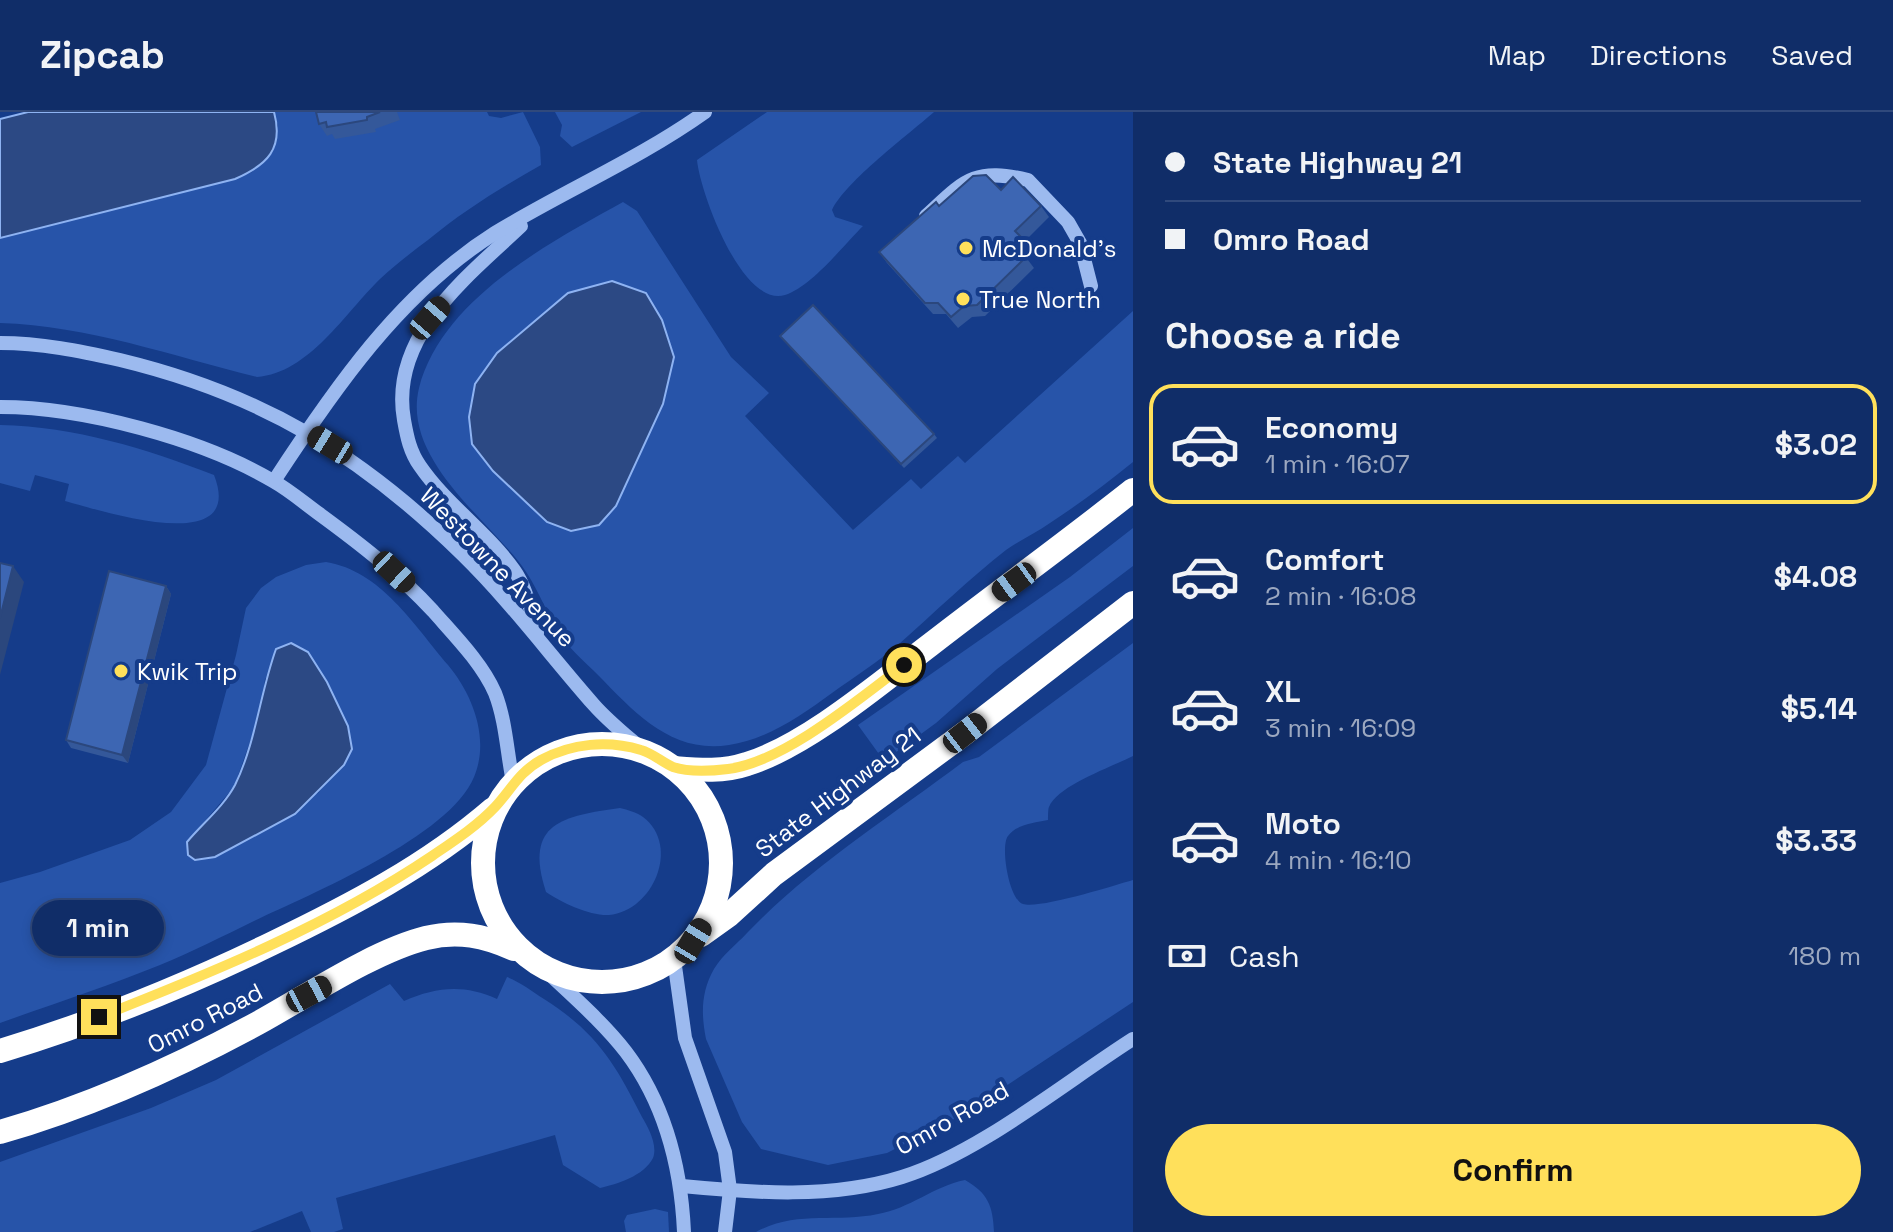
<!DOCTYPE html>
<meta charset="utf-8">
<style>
:root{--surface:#102d68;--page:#1e3971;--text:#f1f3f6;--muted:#9ca8c0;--line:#30497c;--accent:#ffe05b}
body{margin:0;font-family:"Space Grotesk",sans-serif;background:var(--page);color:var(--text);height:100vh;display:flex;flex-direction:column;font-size:30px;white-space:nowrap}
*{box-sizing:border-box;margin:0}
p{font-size:26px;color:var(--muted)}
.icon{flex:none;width:44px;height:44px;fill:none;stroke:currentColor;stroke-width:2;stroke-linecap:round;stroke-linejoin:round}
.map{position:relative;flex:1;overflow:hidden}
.sheet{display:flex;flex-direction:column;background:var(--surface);width:760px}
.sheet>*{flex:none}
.banner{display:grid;align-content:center;height:176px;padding:0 32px;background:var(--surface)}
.end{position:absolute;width:36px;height:36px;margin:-18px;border:10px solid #ffe05b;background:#111;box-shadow:0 0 0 4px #111}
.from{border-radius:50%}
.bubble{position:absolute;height:56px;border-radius:28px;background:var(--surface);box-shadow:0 4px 12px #0003,0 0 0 2px var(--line);font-size:26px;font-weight:600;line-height:56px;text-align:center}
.car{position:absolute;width:24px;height:48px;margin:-24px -12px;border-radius:10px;box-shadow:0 0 6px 2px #0007;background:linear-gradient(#222 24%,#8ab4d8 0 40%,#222 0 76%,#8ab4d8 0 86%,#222 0)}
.banner b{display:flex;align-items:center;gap:28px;height:76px;font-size:30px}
.banner b+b{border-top:2px solid var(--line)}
.banner i{width:20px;height:20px;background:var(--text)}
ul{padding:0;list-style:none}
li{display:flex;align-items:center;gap:24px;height:120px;margin:0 16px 12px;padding:0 16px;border:4px solid transparent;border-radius:24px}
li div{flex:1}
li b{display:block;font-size:30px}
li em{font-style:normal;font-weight:600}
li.selected{border-color:var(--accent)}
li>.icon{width:72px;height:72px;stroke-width:1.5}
h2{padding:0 32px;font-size:36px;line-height:96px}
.pay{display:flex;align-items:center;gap:20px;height:88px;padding:0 32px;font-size:30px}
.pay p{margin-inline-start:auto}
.action{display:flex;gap:16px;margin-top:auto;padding:16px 32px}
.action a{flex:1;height:92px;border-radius:48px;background:var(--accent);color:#111;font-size:32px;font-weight:600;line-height:92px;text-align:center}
header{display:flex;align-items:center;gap:48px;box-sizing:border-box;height:112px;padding:0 40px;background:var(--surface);border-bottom:2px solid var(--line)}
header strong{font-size:38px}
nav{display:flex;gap:44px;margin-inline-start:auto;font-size:28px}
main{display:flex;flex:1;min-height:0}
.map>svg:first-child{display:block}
</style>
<header>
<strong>Zipcab</strong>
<nav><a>Map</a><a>Directions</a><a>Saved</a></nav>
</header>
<main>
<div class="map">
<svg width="1133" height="1120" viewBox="0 0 1133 1120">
<rect width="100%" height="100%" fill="#153c8a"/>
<!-- green -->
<g fill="#2754a9" fill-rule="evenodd">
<path d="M 274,0 L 487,0 L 489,4 L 501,6 L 523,0 L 540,35 L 541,53 C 502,75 463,99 428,128 C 412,140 395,153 380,167 C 345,201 309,261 257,265 C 172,244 89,214 0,211 L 0,126 L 235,67 L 252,60 L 278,14 Z"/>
<path d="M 555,0 L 641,0 L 572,35 L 560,24 L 562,13 Z"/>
<path d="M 767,0 L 934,0 C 908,23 846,69 832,98 L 835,105 L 863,114 C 843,134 811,175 785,183 C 742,196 700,80 697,48 Z"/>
<path d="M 623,90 L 637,99 L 731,245 L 769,281 L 745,304 L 853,418 L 911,367 L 921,377 L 958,344 L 965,351 L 1133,199 L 1133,350 C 1106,372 1079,392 1050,411 C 1036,421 1020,428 1006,438 C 969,467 935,500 899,532 C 878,550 854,565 832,581 C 802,603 766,628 729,633 C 672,642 635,601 599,564 C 584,549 566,534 556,516 C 544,495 536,473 522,454 C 486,406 402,346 419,276 C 442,187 549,131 623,90 ZM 534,209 L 674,245 L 663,292 L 616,394 L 475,272 L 497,241 Z"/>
<path d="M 0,313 C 76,315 144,336 214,363 C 247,447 99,398 65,389 L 69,372 L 35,363 L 30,379 L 0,371 Z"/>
<path d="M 1133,416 L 1133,454 L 997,557 L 936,611 L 884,649 L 858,613 L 1070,465 Z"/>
<path d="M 326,450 C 381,459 414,513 448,553 C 473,583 490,627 474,665 C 450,724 311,782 254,809 C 223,824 192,840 160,853 C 108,874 53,892 0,911 L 0,771 L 40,760 L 130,728 L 171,700 L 206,653 L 236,543 L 246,496 L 261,476 L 276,465 L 306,453 ZM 308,540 L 327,570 L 348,614 L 328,669 L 318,681 L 187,730 L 234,675 L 261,599 L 265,567 Z"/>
<path d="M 1133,531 L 1133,644 C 1112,655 1058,673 1049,695 C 1048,696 1048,707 1048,708 C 1034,711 1017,712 1008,724 C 1000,734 1009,788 1023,792 C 1040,797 1112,774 1133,768 L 1133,890 L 962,1003 L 887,1041 L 828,1053 L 761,1037 L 742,1010 L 706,927 C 701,902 701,880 714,857 C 723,842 736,833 747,821 C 810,755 890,705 963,650 L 979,645 Z"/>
<path d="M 620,696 C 628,698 636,700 643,705 C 681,734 653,799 609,803 C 590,804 562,791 546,780 C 523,710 564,704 620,696 Z"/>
<path d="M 507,865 C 520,870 532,879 544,887 C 596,920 615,951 642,1005 C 648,1015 658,1033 653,1046 C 644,1064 617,1072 600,1076 L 563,1053 L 555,1023 L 336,1086 L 343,1117 L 334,1120 L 311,1120 L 302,1099 L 250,1120 L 0,1120 L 0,1050 L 151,996 L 216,968 L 390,872 L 404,889 C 436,875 464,872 497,887 Z"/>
<path d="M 965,1068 C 988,1081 993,1094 994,1120 L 756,1120 C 796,1098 836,1111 878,1102 C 909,1097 934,1074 965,1068 Z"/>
<path d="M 655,1097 L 668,1100 L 669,1120 L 626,1120 L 624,1109 L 627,1103 Z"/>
</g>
<!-- water -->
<g fill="#2c4984" stroke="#8eb3f2" stroke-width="2">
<path d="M 28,0 L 274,0 C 284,37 267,53 235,67 L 0,126 L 0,7 Z"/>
<path d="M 612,169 L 646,181 L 662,208 L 674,245 L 663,292 L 616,394 L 599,413 L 571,419 L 547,410 L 493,359 L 472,332 L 469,305 L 475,272 L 497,241 L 568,181 Z"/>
<path d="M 291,531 L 308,540 L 327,570 L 348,614 L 352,637 L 344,653 L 295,702 L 215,745 L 195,748 L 188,743 L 187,730 C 202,712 224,694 235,673 C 256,630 260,581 276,537 Z"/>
</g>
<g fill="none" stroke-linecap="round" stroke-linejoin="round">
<!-- minor -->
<g stroke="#9cbaef" stroke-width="14">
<path d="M 926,104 C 964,69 973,55 1028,68 L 1068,110 L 1080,131 L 1091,174"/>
<path d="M 521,114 C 467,165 389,224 404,308 C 407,325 410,340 420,354 C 446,392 487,420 514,458 C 527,476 531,501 537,521"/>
<path d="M 0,231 C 41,231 80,239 120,248 C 261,282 360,342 463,443 C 510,489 550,543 594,593 C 609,610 627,624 643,638"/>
<path d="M 0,295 C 83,295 202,327 273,369 C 289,378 303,390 318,401 C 359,431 398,461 433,499 C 454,523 482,551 495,581 C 506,609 507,641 513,670"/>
<path d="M 274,369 C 334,277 400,181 495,121 C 564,79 639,47 705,0"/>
<path d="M 674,847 L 685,926 L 725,1040 L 730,1078 L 725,1120"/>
<path d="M 543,856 C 571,883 602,909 626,940 C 666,993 681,1055 684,1120"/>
<path d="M 682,1074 C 754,1081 832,1087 902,1065 C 979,1041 1064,971 1133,927"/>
</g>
<!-- highway -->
<g stroke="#fff" stroke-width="24">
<circle cx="602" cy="751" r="119"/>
<path d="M 675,656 C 700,658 723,660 747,652 C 806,634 880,571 930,533 C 997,481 1066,431 1133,378"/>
<path d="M 701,823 L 729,803 L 774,762 L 965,621 L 1133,491"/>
<path d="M 0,939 C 93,911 184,874 271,832 C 350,794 427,754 493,697"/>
<path d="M 0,1020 C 91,994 175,956 258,911 C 307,884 374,839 426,826 C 458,818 485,824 514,837"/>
</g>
</g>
<!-- wall -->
<g fill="#34589a">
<path d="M 316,0 L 397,0 L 400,8 L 375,17 L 376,20 L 335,27 L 332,22 L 327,24 L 319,12 Z"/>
<path d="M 1001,78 L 1041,94 L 1049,105 L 1025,129 L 1035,142 L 1028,148 L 1034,156 L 985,204 L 972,205 L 958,216 L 946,202 L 933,202 L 887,151 L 879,140 Z"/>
<path d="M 780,224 L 934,322 L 937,326 L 904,356 Z"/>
<path d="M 166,474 L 171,482 L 128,651 L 71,636 L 66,628 Z"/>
</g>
<!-- shaded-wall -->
<g fill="#2b477d">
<path d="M 13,454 L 24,470 L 0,563 L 0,506 Z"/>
<path d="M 166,474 L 171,482 L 128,651 L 122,643 Z"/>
</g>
<!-- building -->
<g fill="#3d66b3" stroke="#2b477d" stroke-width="2">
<path d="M 316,0 L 380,0 L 367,5 L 367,8 L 327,15 L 326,10 L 319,12 Z"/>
<path d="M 986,63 L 1001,78 L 1013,65 L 1041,94 L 1015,119 L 1027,131 L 1019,138 L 1026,145 L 977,193 L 964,194 L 951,205 L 938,191 L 925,191 L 879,140 L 936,90 L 939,94 L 973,64 Z"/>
<path d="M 813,193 L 934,322 L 901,352 L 780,224 Z"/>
<path d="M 0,451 L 13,454 L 0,506 Z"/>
<path d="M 109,459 L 166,474 L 122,643 L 66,628 Z"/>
</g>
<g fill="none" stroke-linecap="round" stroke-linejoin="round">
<!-- route -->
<path stroke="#ffe05b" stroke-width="10" d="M 99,905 C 214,860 331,812 432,744 C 454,729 477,714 495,695 C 511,678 519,660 541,648 C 572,631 608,628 641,638 C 652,641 662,650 673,655 C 688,660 712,659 728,657 C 784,650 859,587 904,553"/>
</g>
<!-- markers -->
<g fill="#ffe05b" stroke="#153c8a" stroke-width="3">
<circle cx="966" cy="136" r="8"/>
<circle cx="963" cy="187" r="8"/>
<circle cx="121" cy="559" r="8"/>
</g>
<g text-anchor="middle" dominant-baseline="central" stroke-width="8" stroke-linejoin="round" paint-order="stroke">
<!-- poi labels -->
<g font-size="24" fill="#fff" stroke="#153c8a" text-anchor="start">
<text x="982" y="136">McDonald's</text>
<text x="979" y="187">True North</text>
<text x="137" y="559">Kwik Trip</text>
</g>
<!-- street labels -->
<g font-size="24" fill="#fff" stroke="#153c8a">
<text transform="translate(498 455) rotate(46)">Westowne Avenue</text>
<text transform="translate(838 680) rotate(-37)">State Highway 21</text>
<text transform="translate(205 906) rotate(-27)">Omro Road</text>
<text transform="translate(952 1006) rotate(-29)">Omro Road</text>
</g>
</g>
</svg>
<i class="end from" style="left:904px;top:553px"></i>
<i class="end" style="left:99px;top:905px"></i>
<div class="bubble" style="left:32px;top:788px;width:132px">1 min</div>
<i class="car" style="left:430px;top:206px;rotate:41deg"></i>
<i class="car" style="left:330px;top:333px;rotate:301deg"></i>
<i class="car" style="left:394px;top:460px;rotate:133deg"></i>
<i class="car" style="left:1014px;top:470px;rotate:234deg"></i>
<i class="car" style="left:965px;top:621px;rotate:52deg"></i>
<i class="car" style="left:693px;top:829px;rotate:31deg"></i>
<i class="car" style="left:309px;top:882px;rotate:62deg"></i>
</div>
<section class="sheet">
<div class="banner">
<b><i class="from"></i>State Highway 21</b>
<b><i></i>Omro Road</b>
</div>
<h2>Choose a ride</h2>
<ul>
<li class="selected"><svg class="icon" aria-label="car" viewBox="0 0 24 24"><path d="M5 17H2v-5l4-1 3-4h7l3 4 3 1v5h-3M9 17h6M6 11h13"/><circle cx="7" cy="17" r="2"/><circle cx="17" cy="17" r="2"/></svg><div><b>Economy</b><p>1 min · 16:07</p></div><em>$3.02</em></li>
<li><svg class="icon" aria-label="car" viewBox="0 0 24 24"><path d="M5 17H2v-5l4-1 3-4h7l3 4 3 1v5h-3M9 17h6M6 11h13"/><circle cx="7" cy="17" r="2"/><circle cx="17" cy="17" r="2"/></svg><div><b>Comfort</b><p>2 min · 16:08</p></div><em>$4.08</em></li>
<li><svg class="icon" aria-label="car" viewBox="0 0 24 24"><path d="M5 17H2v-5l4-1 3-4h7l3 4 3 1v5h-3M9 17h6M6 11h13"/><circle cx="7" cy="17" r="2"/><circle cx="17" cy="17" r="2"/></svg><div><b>XL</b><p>3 min · 16:09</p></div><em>$5.14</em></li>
<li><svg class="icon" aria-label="car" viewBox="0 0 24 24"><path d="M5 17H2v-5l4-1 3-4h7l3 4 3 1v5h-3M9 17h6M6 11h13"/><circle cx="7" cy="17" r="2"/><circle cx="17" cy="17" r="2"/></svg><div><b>Moto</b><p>4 min · 16:10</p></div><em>$3.33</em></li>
</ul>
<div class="pay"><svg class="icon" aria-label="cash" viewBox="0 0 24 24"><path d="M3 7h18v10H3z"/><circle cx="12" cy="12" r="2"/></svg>Cash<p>180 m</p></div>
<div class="action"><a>Confirm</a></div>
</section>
</main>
